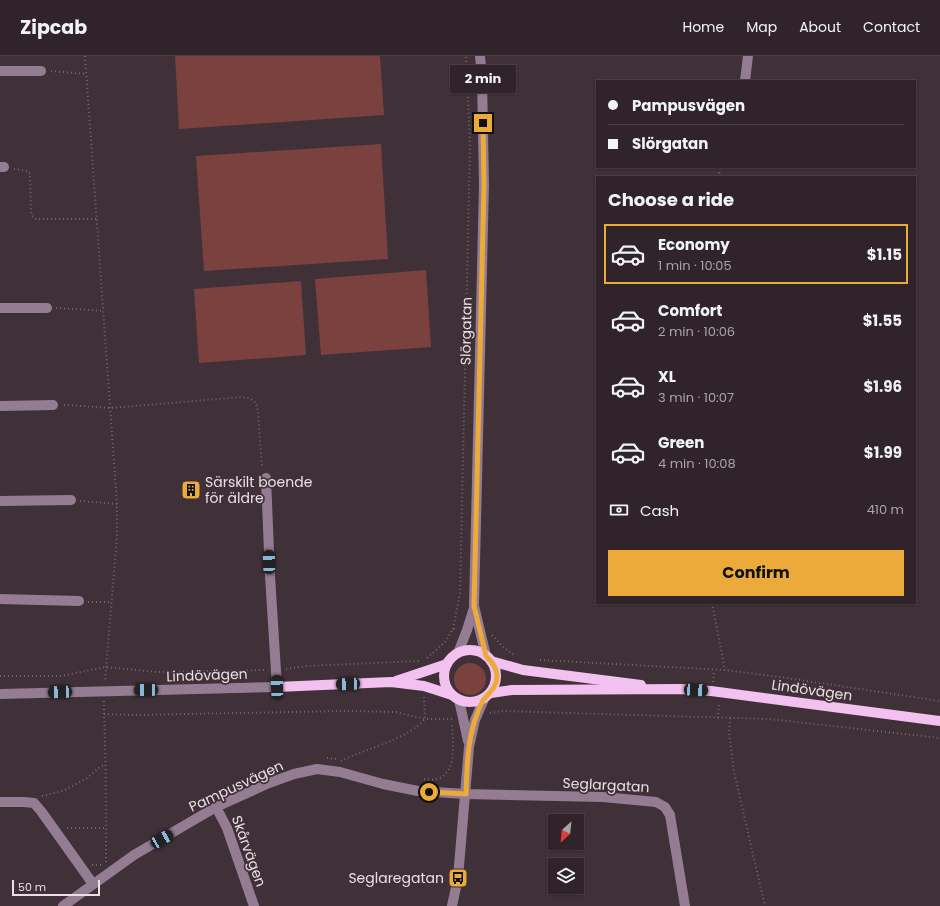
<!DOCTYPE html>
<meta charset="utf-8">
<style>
:root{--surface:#30242a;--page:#382c32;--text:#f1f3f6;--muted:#a8a4a8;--line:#4b4147;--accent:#ebaa39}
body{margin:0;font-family:Poppins,sans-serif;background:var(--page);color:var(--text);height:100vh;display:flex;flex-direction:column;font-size:15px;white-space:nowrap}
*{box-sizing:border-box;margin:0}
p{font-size:13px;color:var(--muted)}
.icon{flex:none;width:22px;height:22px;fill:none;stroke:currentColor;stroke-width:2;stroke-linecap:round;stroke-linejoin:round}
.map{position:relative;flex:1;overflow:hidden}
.sheet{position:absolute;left:596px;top:120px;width:320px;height:428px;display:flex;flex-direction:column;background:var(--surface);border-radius:0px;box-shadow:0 1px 3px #0004,0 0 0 1px var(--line)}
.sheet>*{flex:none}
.top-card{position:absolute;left:596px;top:24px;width:320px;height:88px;border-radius:0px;box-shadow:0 1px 3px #0004,0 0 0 1px var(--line);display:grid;align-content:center;height:88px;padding:0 12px;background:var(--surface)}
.needle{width:26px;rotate:207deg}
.tools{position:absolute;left:548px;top:758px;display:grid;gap:8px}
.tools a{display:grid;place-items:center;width:36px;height:36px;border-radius:0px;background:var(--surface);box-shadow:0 1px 3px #0004,0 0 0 1px var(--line);font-size:20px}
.scale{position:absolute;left:12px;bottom:10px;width:88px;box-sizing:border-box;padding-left:4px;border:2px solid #eadfe4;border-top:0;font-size:11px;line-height:14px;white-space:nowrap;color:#eadfe4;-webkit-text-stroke:3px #403038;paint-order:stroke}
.end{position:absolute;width:18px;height:18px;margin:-9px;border:5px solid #ebaa39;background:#111;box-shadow:0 0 0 2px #111}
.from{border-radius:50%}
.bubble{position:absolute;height:28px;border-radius:0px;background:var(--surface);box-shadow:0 1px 3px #0004,0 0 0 1px var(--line);font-size:13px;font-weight:700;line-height:28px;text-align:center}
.car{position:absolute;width:12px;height:24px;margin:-12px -6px;border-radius:5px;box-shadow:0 0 3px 1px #0007;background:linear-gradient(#222 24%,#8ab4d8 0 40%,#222 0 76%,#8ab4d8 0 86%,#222 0)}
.top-card b{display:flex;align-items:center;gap:14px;height:38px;font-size:15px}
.top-card b+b{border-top:1px solid var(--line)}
.top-card i{width:10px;height:10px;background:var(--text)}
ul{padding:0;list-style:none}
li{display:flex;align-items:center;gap:12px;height:60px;margin:0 8px 6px;padding:0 4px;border:2px solid transparent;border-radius:0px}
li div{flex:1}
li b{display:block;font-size:15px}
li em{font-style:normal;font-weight:700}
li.selected{border-color:var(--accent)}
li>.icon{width:36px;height:36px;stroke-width:1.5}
h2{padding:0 12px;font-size:18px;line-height:48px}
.pay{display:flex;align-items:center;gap:10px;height:44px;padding:0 12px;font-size:15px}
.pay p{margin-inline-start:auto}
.primary-button{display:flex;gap:8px;margin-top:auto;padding:8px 12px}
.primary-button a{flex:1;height:46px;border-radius:0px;background:var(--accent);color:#111;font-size:16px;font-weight:700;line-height:46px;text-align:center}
header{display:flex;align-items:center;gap:24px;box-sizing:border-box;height:56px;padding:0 20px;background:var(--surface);border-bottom:1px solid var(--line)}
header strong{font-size:19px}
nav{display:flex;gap:22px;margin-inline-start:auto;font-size:14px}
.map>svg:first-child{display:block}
</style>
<header>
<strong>Zipcab</strong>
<nav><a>Home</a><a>Map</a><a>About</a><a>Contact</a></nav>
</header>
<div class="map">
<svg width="940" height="850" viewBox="0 0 940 850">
<rect width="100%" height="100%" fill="#403038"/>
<!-- green -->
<g fill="#7a413f">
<path d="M 175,0 L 380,0 L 384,59 L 179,73 Z"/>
<path d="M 381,88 L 388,203 L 204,215 L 196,100 Z"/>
<path d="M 426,214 L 431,291 L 321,299 L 315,223 Z"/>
<path d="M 301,225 L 306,299 L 199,307 L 194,233 Z"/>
<circle cx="470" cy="623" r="16"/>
</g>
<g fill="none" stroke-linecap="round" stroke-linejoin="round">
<!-- path -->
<g stroke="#76676e" stroke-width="2" stroke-dasharray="1 3" stroke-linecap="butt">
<path d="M 85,0 L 117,448 L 117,480 L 105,625"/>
<path d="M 51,15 L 86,18"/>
<path d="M 14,113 L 28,115 L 30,118 L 31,157 L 32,160 L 36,163 L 96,163"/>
<path d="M 718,121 L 721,111"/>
<path d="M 56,252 L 103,255"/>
<path d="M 64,349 L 110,352 L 241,341 L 249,342 L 256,347 L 258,356 L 262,412"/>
<path d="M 80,445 L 117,448"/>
<path d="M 88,546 L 111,546"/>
<path d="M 712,547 L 725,614"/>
<path d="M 453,573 L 460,537 L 470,89 L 466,0"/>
<path d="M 492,579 L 502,590 L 514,599"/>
<path d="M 427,602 L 446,585 L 453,573 L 457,573"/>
<path d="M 540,604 L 725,614 L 780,621 L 940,645"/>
<path d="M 286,613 L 306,610 L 419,605"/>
<path d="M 0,620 L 61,620 L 105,611 L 157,616 L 266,614"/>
<path d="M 713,626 L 714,614"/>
<path d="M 490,657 L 502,655 L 769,663 L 940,682"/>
<path d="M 104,658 L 104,645"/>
<path d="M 718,662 L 719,647"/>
<path d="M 730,662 L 729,676 L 734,716 L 765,850"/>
<path d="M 327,702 L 337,703"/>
<path d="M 341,705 C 364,693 409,683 425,663 L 424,641"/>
<path d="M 424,723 C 428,723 433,724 437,723 C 459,716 452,684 452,667"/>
<path d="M 42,740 L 65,734 L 87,722 L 101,710 L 106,709"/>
<path d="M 67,772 L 106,772"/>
<path d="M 106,806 C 106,756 106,707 104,658 L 132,659 L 346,655 L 396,656 L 425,663 L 453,663"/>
<path d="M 92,809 L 101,809"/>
</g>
<!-- minor -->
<g stroke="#947c92" stroke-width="10">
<path d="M 480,0 L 482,21 L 484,129 L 474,550 L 486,600"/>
<path d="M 0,15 L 41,15"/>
<path d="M 745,25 L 748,0"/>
<path d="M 0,111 L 4,111"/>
<path d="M 0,252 L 47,252"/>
<path d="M 0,350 L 53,349"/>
<path d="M 0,445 L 71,444"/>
<path d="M 0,543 L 79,545"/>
<path d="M 458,597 L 467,574 L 474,552"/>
<path d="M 0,638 L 277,631 L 270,520 L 266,422"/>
<path d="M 459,644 L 468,685"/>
<path d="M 0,746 L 24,746 L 34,747 L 41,755 L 93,828"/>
<path d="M 216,751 L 227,772 L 254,850"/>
<path d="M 63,850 L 134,799 L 216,751 L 269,727 L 294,718 L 317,713 L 340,716 L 383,728 L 418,735 L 466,738 L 603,741 L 656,746 L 665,751 L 670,759 L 685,850"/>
<path d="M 452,850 L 458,822 L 469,691 L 475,664 L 484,643"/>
</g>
<!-- major -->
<g stroke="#f3c1ef" stroke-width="10">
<circle cx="470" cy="620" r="26"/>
<path d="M 491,605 L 523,614 L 641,629"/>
<path d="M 396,625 L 447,608"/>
<path d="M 277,631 L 391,626 L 424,630 L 452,639"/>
<path d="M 491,637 L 512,634 L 680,633 L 711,635 L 940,665"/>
</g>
</g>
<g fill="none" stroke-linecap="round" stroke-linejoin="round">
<!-- route -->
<path stroke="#ebaa39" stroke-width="5" d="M 429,736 L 466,738 C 467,714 467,688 475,664 C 477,658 480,647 485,642 C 491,635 496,631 497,621 C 497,612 492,606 486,600 L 474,550 L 484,129 L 483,67"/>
</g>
<!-- icons -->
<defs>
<symbol id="building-square" viewBox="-11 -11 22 22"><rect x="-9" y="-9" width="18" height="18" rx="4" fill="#ebaa39" stroke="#403038"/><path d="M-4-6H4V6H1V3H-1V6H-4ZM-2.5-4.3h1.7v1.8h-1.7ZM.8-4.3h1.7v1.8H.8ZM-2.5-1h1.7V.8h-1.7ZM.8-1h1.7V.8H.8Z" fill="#111"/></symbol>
<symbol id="bus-square" viewBox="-11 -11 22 22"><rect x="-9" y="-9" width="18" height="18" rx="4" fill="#ebaa39" stroke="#403038"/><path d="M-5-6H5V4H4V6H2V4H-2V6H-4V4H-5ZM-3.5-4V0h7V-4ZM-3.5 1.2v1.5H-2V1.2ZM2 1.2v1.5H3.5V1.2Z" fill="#111"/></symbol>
</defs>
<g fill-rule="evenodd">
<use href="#building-square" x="180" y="423" width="22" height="22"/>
<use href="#bus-square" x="447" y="811" width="22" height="22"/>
</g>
<g text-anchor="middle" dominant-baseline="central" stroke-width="3.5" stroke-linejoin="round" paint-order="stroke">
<!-- street labels -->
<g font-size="14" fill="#eadfe4" stroke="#403038">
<text transform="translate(466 275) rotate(-89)">Slörgatan</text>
<text transform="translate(207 619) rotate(-2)">Lindövägen</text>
<text transform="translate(812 634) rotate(8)">Lindövägen</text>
<text transform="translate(606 729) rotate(3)">Seglargatan</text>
<text transform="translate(236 730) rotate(-25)">Pampusvägen</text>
<text transform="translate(249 795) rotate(70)">Skårvägen</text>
</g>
<!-- poi labels -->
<g font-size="14" fill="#eadfe4" stroke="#403038" text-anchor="start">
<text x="205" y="426">Särskilt boende<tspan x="205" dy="16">för äldre</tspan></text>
<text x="444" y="822" text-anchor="end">Seglaregatan</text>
</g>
</g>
</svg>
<div class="tools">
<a><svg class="needle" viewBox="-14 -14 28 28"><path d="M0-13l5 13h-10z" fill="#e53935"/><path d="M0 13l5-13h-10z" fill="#a8a4a8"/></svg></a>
<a><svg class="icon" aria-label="layers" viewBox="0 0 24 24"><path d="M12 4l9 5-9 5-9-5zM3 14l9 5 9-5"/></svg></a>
</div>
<div class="scale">50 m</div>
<i class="end from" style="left:429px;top:736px"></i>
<i class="end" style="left:483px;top:67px"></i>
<div class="bubble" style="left:450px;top:9px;width:66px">2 min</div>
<i class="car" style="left:269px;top:506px;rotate:358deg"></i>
<i class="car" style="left:348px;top:628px;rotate:268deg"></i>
<i class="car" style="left:277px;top:631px;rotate:358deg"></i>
<i class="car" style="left:146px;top:634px;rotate:269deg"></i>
<i class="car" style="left:696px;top:634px;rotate:93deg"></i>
<i class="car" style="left:60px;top:636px;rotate:268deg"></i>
<i class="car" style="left:162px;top:783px;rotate:60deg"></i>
<div class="top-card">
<b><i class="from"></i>Pampusvägen</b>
<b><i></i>Slörgatan</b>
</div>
<section class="sheet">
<h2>Choose a ride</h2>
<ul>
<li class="selected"><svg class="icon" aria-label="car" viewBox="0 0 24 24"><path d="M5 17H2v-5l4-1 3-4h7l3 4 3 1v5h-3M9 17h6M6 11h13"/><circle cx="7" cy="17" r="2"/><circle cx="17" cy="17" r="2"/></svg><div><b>Economy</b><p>1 min · 10:05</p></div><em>$1.15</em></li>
<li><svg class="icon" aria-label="car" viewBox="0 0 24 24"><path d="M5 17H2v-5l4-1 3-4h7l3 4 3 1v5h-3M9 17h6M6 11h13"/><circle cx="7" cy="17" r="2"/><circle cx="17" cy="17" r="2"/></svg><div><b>Comfort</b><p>2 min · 10:06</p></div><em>$1.55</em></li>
<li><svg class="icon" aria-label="car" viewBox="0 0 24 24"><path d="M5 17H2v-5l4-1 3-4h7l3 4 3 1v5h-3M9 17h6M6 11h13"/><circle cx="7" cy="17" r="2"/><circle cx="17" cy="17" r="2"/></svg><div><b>XL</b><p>3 min · 10:07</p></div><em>$1.96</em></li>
<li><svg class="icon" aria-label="car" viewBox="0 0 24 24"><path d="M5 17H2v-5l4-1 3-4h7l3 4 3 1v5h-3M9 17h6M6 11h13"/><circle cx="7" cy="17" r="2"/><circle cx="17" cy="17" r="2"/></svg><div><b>Green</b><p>4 min · 10:08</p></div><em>$1.99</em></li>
</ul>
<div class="pay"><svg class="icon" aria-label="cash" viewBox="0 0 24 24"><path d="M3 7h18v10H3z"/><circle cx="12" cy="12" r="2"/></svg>Cash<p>410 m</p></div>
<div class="primary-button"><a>Confirm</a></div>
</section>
</div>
